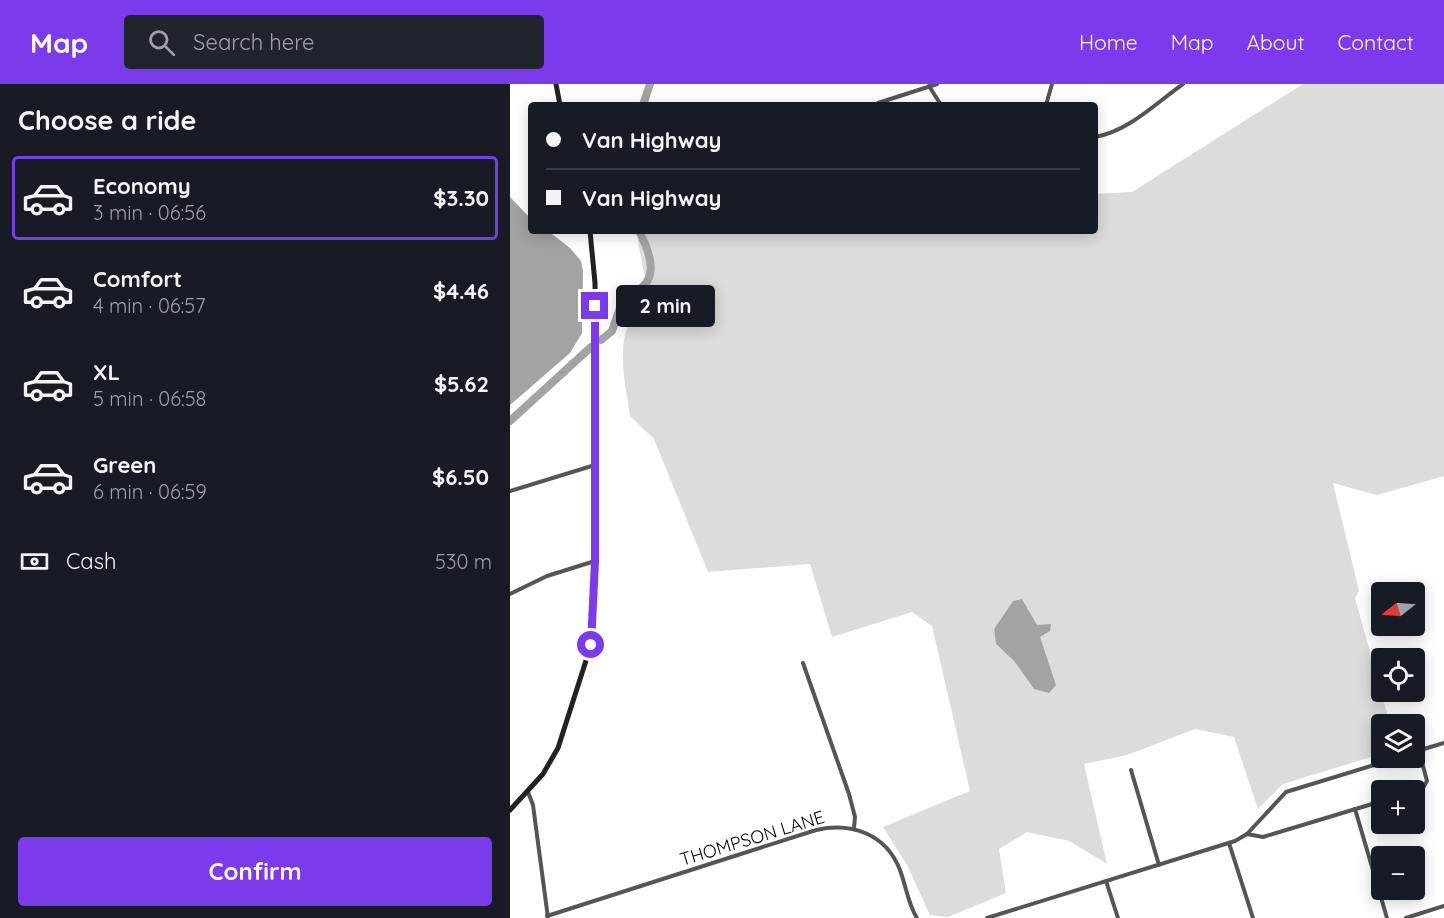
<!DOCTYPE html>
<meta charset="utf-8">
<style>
:root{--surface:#171b24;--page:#20242c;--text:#f1f3f6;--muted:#9ea1a6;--line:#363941;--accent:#7c3aed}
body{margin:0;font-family:Quicksand,sans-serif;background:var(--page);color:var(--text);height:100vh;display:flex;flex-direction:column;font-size:22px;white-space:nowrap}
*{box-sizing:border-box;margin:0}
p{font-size:20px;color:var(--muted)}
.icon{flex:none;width:33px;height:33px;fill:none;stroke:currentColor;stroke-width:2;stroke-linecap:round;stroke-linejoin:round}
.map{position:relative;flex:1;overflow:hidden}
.sheet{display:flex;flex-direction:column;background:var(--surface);width:510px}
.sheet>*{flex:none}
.guide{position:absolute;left:18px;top:18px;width:570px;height:132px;border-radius:6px;box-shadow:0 3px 15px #0003;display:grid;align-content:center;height:132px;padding:0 18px;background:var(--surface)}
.needle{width:39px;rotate:253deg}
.buttons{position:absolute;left:861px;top:498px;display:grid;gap:12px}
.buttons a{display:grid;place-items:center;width:54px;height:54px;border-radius:6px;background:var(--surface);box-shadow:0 3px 15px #0003;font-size:30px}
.end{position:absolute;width:27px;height:27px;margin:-14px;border:8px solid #7c3aed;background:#fff;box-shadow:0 0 0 3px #fff}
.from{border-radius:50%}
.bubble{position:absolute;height:42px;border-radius:6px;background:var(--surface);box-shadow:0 3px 15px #0003;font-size:20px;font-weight:700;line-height:42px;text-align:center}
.guide b{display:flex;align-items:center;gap:21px;height:57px;font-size:22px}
.guide b+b{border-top:2px solid var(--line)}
.guide i{width:15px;height:15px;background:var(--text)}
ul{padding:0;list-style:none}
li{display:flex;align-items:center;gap:18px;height:84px;margin:0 12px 9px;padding:0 6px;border:3px solid transparent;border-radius:6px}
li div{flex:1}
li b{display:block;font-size:22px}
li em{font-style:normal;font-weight:700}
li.current{border-color:var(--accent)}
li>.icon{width:54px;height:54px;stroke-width:1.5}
h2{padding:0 18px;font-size:27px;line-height:72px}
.pay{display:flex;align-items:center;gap:15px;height:66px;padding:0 18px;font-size:22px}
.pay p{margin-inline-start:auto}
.primary-button{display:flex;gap:12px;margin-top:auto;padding:12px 18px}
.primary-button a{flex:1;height:69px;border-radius:6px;background:var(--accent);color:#fff;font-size:24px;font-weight:700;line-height:69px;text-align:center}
header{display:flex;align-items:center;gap:36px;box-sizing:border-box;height:84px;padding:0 30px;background:var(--accent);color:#fff}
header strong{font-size:28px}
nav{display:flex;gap:33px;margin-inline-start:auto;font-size:21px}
.search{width:420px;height:54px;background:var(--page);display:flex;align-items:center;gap:15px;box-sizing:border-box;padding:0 21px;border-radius:6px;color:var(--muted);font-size:22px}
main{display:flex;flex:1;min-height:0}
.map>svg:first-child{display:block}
</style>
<header>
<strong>Map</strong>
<div class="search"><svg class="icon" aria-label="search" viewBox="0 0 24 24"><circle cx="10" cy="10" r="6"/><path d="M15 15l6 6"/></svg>Search here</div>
<nav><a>Home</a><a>Map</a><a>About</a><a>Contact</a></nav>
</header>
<main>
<section class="sheet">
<h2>Choose a ride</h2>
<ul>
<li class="current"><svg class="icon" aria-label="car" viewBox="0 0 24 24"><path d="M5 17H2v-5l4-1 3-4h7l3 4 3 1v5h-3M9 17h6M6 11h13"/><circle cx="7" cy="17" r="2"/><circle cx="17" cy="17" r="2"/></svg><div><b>Economy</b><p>3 min · 06:56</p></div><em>$3.30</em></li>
<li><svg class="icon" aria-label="car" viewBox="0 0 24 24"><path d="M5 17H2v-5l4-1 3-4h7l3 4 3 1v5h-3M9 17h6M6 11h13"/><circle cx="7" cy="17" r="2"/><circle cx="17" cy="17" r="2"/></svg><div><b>Comfort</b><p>4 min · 06:57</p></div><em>$4.46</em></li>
<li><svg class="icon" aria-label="car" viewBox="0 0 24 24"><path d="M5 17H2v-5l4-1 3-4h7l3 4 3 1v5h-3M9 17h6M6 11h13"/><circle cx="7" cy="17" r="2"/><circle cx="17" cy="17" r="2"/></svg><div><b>XL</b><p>5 min · 06:58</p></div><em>$5.62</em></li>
<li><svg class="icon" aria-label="car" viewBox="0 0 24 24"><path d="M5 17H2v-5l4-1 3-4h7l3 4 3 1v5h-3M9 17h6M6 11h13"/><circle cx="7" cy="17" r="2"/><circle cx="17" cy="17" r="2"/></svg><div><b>Green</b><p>6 min · 06:59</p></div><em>$6.50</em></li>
</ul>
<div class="pay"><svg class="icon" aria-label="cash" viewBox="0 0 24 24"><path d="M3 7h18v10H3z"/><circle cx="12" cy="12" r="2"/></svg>Cash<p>530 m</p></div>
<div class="primary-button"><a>Confirm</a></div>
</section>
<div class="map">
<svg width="934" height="834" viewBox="0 0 934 834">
<rect width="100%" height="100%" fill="#fff"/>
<!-- green -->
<path fill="#dcdcdc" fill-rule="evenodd" d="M 793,0 L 934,0 L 934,392 L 867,411 L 823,399 L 849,507 L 845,514 L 880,640 L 872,640 L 871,670 L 773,700 L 748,725 L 724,653 L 685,645 L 617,671 L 574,680 L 597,780 L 559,757 L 517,748 L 489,765 L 496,809 L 438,833 L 420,831 L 397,781 L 373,743 L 460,707 L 422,542 L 402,528 L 322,553 L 300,480 L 198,488 L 144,355 L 120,332 C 114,291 101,243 139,214 L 128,158 L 128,147 L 585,147 L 585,110 L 622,108 ZM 503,517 L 518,524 L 546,601 L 524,605 L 504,577 L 486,560 L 484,545 Z"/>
<!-- water -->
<g fill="#a3a3a3">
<path d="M 0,113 L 21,135 L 21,147 L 38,147 L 60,164 L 71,177 L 73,187 L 72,249 L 60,269 L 0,321 Z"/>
<path d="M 512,515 L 527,541 L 541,540 L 540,547 L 530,553 L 546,601 L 539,609 L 524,605 L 504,577 L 486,560 L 484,545 L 503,517 Z"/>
</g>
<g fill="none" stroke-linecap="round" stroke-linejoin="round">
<!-- river -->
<g stroke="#a3a3a3" stroke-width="8">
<path d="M 133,21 L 140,0"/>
<path d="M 91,256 L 102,247 L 113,215 C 149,201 145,178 129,147"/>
<path d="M 0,337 L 81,263"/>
</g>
<!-- minor -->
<g stroke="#555" stroke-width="4">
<path d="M 419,2 L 431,21"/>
<path d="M 368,19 L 427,0"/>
<path d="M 536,21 L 542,0"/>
<path d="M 585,53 C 619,47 646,19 673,0"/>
<path d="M 0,407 L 85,381"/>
<path d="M 0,510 L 37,492 L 85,477"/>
<path d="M 293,579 L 339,710 L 345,733 L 344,744"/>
<path d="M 904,668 L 934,659"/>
<path d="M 621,686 L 649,781"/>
<path d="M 904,707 L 913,704 L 917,697 L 909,667"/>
<path d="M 18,708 L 23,721 L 38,834"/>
<path d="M 845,725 L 877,834"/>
<path d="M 737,750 L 753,753 L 872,717"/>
<path d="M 719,759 L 743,834"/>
<path d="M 596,797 L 608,834"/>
<path d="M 37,832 L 306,746 C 342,738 376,750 390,786 C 396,802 398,820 407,834"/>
<path d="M 477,834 L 725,757 L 737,750 L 776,708 L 887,674"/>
<path d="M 896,834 L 934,822"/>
</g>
<!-- secondary -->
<g stroke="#222" stroke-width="5">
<path d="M 46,0 L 50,21"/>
<path d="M 0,726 L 33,690 L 48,664 L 81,561 L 85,477 L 86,312 L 85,199 L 80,147"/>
</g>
</g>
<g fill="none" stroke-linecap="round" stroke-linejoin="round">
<!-- route -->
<path stroke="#7c3aed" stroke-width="8" d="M 81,561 L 85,477 L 85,222"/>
</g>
<g text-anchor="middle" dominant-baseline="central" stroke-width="5" stroke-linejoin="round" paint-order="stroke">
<!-- street labels -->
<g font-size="18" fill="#000" stroke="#fff">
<text transform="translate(242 754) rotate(-17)">THOMPSON LANE</text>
</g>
</g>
</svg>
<div class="buttons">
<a><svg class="needle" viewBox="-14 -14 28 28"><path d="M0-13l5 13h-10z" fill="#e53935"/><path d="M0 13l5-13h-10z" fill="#9ea1a6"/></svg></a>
<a><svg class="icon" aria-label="locate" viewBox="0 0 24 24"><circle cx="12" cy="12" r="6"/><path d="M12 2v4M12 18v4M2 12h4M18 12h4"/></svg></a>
<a><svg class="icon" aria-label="layers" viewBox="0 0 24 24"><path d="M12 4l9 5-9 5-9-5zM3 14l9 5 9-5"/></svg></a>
<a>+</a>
<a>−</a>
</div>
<i class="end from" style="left:81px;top:561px"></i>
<i class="end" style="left:85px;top:222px"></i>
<div class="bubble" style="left:106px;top:201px;width:99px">2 min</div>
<div class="guide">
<b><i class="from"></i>Van Highway</b>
<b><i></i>Van Highway</b>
</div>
</div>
</main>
